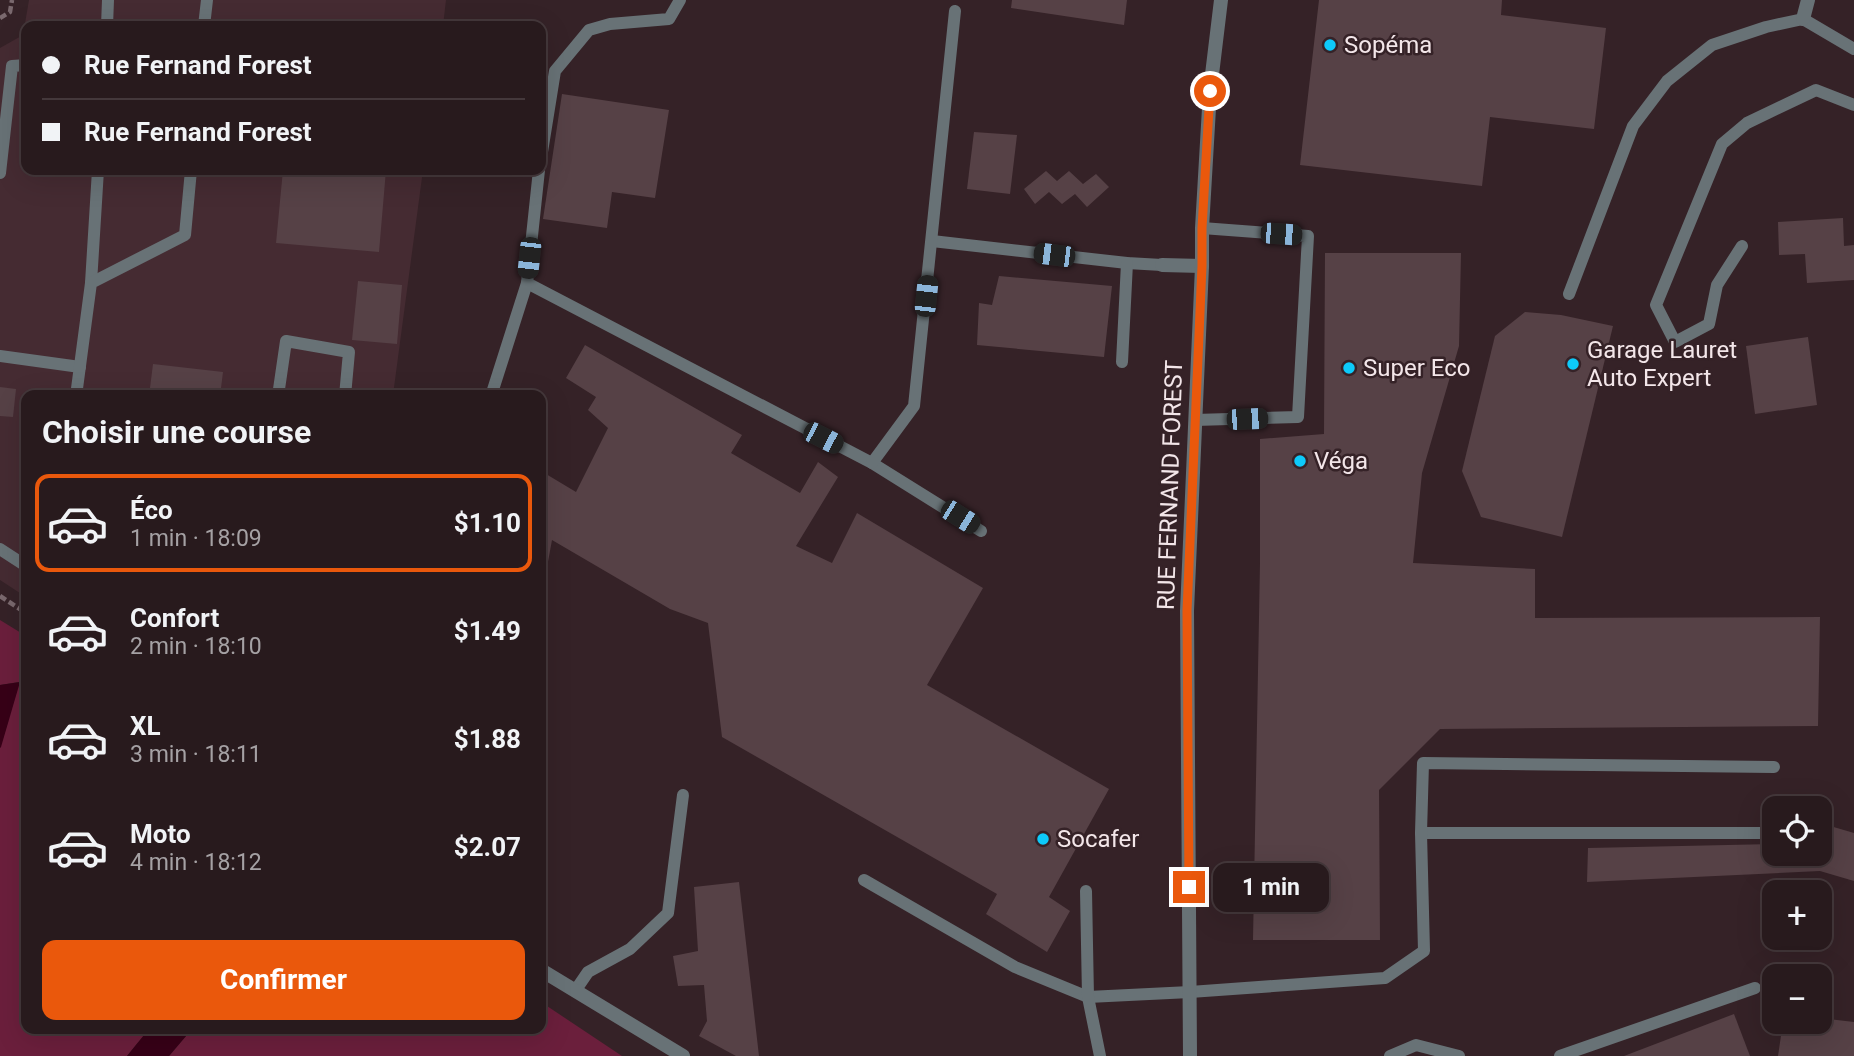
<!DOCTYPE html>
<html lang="fr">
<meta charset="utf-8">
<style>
:root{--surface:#281a1d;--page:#34272a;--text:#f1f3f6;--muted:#a5a1a4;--line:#44383b;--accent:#ea580c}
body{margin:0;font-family:Roboto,sans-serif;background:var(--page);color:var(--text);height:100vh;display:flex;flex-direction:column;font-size:26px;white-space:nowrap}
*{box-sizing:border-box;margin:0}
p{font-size:23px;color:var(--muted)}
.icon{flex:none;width:38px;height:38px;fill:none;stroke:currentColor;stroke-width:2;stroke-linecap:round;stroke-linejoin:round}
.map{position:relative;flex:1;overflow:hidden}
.side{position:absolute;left:21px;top:390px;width:525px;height:644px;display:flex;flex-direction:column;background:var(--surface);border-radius:14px;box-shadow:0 7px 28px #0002,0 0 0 2px var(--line)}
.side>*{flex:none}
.hud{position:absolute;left:21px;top:21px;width:525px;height:154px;border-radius:14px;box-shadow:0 7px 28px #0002,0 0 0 2px var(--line);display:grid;align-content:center;height:154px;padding:0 21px;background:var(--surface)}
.tools{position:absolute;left:1762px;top:796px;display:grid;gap:14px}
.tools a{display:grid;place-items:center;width:70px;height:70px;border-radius:14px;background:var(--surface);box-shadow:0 7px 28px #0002,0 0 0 2px var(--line);font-size:35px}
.end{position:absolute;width:32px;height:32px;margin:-16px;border:9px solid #ea580c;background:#fff;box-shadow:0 0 0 4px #fff}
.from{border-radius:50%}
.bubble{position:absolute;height:49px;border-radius:14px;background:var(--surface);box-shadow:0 7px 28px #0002,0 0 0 2px var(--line);font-size:23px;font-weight:700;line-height:49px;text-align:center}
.car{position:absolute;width:21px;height:42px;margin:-21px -10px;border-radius:9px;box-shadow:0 0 5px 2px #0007;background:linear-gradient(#222 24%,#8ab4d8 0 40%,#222 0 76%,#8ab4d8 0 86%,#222 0)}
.hud b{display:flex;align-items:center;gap:24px;height:66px;font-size:26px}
.hud b+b{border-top:2px solid var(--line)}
.hud i{width:18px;height:18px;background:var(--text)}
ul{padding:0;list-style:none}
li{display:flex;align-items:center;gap:21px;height:98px;margin:0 14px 10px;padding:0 7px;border:4px solid transparent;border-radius:14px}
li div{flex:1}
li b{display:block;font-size:26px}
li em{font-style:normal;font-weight:700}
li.on{border-color:var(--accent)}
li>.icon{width:63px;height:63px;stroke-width:1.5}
h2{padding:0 21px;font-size:32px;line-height:84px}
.cta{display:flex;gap:14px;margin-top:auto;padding:14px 21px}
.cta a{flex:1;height:80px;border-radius:14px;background:var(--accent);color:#fff;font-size:28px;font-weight:700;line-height:80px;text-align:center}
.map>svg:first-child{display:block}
</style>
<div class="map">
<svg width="1854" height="1056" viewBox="0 0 1854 1056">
<rect width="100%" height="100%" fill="#352227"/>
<!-- built -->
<path fill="#452b32" d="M 29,0 L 446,0 L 443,26 L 26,26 L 26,170 L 423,170 L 393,395 L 26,396 L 26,597 L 0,580 L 0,48 L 23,35 Z"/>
<!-- green -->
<g fill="#6b1f3c">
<path d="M 0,620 L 26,636 L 26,1029 L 149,1029 L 127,1056 L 0,1056 L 0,748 L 19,682 L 0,685 Z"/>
<path d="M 541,1002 L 622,1056 L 169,1056 L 192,1029 L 541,1029 Z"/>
</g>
<!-- water -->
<g fill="#370017">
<path d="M 20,682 L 1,747 L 0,748 L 0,685 Z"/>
<path d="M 149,1029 L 192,1029 L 169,1056 L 127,1056 Z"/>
</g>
<!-- building -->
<g fill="#564146">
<path d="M 1012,0 L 1127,0 L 1124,25 L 1011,8 Z"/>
<path d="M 1319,0 L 1502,0 L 1501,15 L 1606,28 L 1594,129 L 1490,117 L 1482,186 L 1300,165 Z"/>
<path d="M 562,94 L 669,110 L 655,198 L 612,192 L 607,228 L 543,219 Z"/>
<path d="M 974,132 L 1017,135 L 1010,194 L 967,189 Z"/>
<path d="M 283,170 L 386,170 L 379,252 L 276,243 Z"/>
<path d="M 1046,171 L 1057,181 L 1069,171 L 1083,184 L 1096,174 L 1109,187 L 1087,207 L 1075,194 L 1062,204 L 1049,192 L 1035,204 L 1024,189 Z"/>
<path d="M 1843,218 L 1844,246 L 1854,245 L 1854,280 L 1807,283 L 1805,254 L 1779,255 L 1778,222 Z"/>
<path d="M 1325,253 L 1461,253 L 1459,346 L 1422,473 L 1413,563 L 1535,569 L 1535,618 L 1820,617 L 1818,726 L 1440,729 L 1379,790 L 1380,940 L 1253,940 L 1260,563 L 1260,439 L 1324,434 Z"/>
<path d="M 999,276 L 1112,286 L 1104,357 L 977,345 L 979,303 L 992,305 Z"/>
<path d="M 358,281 L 402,285 L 397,344 L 352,340 Z"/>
<path d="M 1525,312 L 1561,315 L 1613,326 L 1562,537 L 1481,517 L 1462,471 L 1495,336 Z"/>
<path d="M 1808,337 L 1817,405 L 1755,414 L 1746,346 Z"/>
<path d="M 585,345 L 742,435 L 731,453 L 800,493 L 818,462 L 838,477 L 796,546 L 832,563 L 857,513 L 983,588 L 927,685 L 1109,789 L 1049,897 L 1070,911 L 1047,952 L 986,914 L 997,894 L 722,737 L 708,623 L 670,609 L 552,540 L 541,600 L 541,471 L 576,492 L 608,428 L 588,410 L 596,397 L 566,378 Z"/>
<path d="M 153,364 L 223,372 L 220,396 L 149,396 Z"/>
<path d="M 0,387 L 16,389 L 13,417 L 0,416 Z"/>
<path d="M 1820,823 L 1854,833 L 1854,881 L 1820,871 L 1587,882 L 1588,848 L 1774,844 L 1774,854 L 1820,854 Z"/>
<path d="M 739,882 L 759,1056 L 736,1056 L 699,1036 L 707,1021 L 704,985 L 678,986 L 673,956 L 698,951 L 694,887 Z"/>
<path d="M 1734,1014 L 1750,1056 L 1624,1056 Z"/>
<path d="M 1820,1018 L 1854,1022 L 1854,1056 L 1778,1056 L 1783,1022 L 1820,1022 Z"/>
</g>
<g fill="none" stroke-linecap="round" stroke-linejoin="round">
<!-- path -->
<g stroke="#7a696e" stroke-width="4.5" stroke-dasharray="7 3.5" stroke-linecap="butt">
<path d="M 0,18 L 10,12 L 12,0"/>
<path d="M 0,596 L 26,613"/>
</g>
<!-- service -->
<g stroke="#687276" stroke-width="12">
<path d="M 107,26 L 108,0"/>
<path d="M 204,26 L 207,0"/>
<path d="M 541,158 L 555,71 L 589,30 L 610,24 L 669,19 L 680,0"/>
<path d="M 0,173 L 12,66 L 26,65"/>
<path d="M 932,241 L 1127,263 L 1162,265"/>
<path d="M 1742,246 L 1717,285 L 1709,324 L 1675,342 L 1656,305 L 1722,144 L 1747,123 L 1816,90 L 1854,105"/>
<path d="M 91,283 L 98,170"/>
<path d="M 527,283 L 872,463 L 981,531"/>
<path d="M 1569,294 L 1633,126 L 1667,81 L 1712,45 L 1766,27 L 1803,19 L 1854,49"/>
<path d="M 0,356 L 80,367"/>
<path d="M 1122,362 L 1127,263"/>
<path d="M 76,396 L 91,283 L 185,235 L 191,170"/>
<path d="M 278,396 L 286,341 L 349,352 L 345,396"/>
<path d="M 491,396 L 527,283 L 539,170"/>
<path d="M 1195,420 L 1298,417 L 1308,236 L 1202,228"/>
<path d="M 872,463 L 914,406 L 955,11"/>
<path d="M 0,549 L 26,566"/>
<path d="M 1421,833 L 1774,833"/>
<path d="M 864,880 L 1015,967 L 1088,997 L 1190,992 L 1385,978 L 1424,951 L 1421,833 L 1423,763 L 1774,767"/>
<path d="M 1086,891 L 1088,997 L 1100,1056"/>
<path d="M 575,991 L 588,972 L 630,949 L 668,913 L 683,795"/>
<path d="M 1390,1056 L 1416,1045 L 1459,1056"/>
<path d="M 1560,1056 L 1755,988"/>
</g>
<!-- minor -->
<g stroke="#687276" stroke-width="14">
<path d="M 1803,19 L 1808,0"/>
<path d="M 1162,265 L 1202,266"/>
<path d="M 541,970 L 683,1056"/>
</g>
<!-- tertiary -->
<path stroke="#687276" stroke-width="14" d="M 1190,1056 L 1187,611 L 1202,266 L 1202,228 L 1210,91 L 1221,0"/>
</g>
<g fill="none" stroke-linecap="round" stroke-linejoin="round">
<!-- route -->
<path stroke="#ea580c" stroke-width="9" d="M 1189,887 L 1187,611 L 1202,266 L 1202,228 L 1210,91"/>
</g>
<!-- markers -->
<g fill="#0dcafa" stroke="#352227" stroke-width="2.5">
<circle cx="1330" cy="45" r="7"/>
<circle cx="1573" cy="364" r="7"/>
<circle cx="1349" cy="368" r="7"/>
<circle cx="1300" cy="461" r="7"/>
<circle cx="1043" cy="839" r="7"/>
</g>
<g text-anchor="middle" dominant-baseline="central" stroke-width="5" stroke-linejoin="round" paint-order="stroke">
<!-- poi labels -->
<g font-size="24" fill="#f3e6e9" stroke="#352227" text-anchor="start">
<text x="1344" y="45">Sopéma</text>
<text x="1587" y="350">Garage Lauret<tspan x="1587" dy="28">Auto Expert</tspan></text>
<text x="1363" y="368">Super Eco</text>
<text x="1314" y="461">Véga</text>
<text x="1057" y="839">Socafer</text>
</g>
<!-- street labels -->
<g font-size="24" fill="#f3e6e9" stroke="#352227">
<text transform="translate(1170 485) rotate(-88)">RUE FERNAND FOREST</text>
</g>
</g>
</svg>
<div class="tools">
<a><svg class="icon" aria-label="locate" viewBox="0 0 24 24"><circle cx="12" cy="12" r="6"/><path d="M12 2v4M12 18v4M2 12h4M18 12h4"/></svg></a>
<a>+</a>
<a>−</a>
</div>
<i class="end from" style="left:1210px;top:91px"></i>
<i class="end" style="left:1189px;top:887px"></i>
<div class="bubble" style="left:1213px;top:863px;width:116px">1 min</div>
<i class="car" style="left:1281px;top:234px;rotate:94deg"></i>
<i class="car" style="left:1054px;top:255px;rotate:277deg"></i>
<i class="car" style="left:529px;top:258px;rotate:186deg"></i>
<i class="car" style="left:926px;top:296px;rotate:6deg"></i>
<i class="car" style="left:1247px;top:419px;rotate:88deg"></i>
<i class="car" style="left:823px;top:438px;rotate:117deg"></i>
<i class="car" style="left:960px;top:517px;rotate:122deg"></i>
<div class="hud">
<b><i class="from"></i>Rue Fernand Forest</b>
<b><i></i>Rue Fernand Forest</b>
</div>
<section class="side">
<h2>Choisir une course</h2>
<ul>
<li class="on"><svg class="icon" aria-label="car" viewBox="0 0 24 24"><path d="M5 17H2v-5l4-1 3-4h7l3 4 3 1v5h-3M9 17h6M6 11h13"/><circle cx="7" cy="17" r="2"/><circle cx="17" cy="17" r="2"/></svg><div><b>Éco</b><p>1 min · 18:09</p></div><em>$1.10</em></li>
<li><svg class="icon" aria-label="car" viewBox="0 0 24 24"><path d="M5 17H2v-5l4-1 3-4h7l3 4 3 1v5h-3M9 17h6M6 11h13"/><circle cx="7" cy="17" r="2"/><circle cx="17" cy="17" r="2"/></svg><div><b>Confort</b><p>2 min · 18:10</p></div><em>$1.49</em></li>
<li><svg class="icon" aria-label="car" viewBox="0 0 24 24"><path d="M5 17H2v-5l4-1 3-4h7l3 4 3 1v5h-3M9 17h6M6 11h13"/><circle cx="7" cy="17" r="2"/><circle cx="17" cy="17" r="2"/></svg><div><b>XL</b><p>3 min · 18:11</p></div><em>$1.88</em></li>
<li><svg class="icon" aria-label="car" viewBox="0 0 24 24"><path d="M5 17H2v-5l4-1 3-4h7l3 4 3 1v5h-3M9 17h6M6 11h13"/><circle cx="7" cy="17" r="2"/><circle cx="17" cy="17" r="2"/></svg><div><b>Moto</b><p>4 min · 18:12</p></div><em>$2.07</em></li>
</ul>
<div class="cta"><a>Confirmer</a></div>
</section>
</div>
